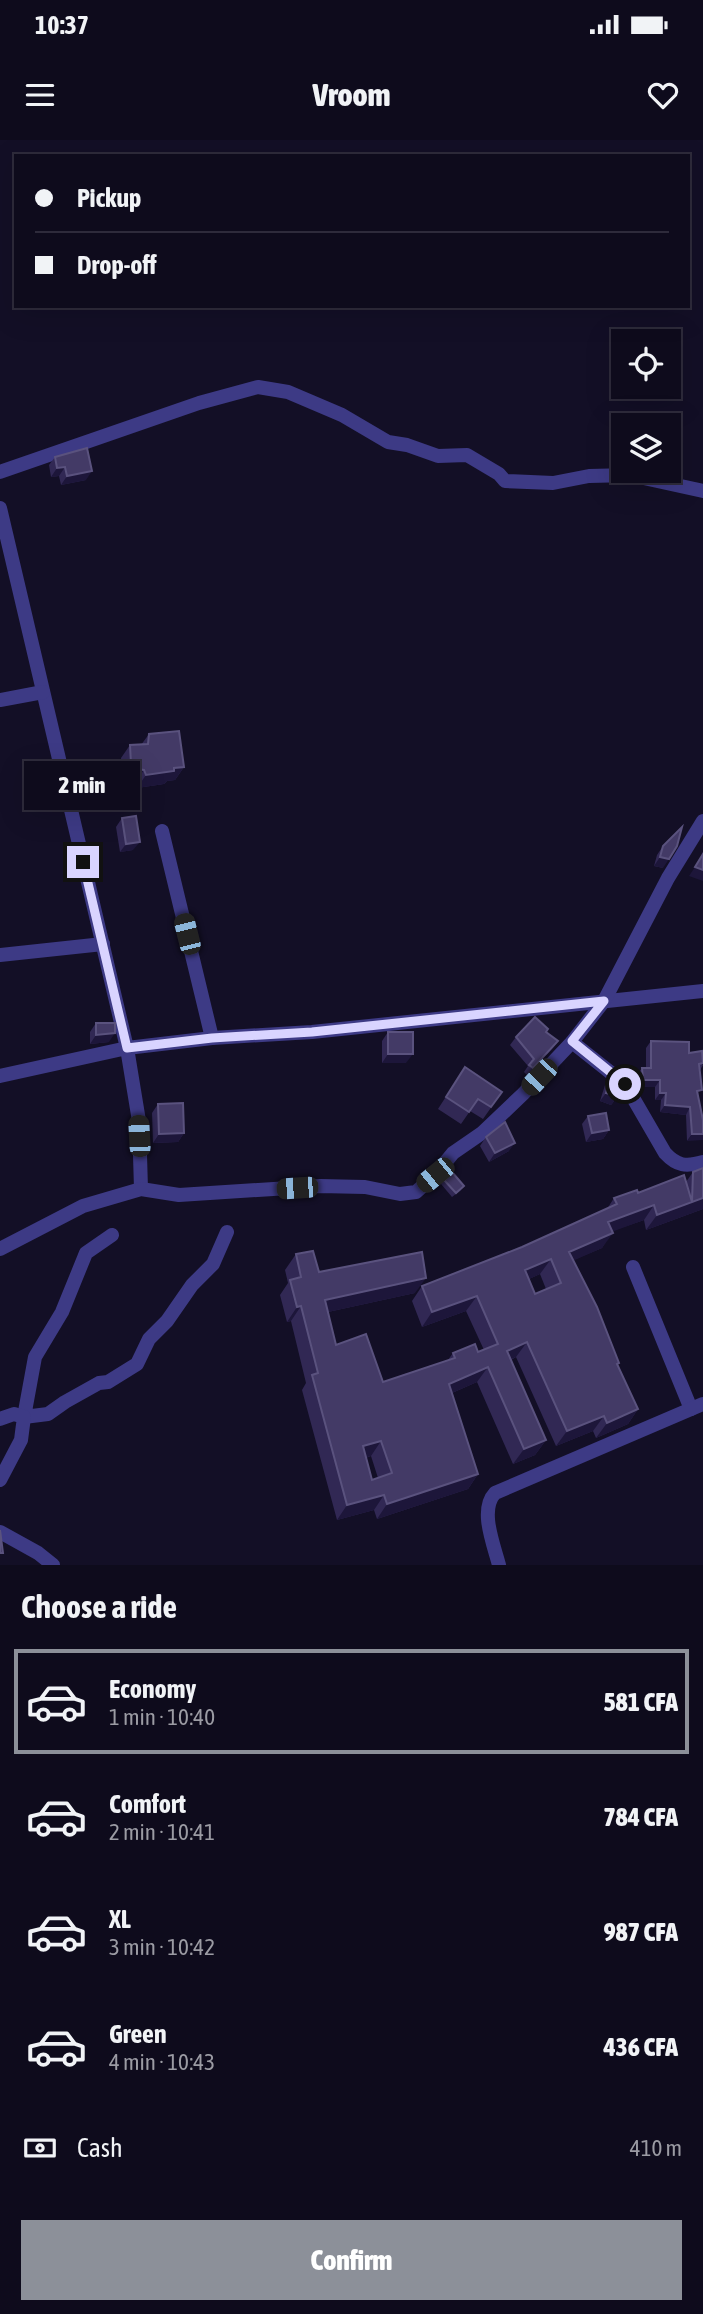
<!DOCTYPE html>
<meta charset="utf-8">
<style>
:root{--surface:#0e0b1c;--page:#1c1929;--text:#f1f3f6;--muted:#9b9ba3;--line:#2e2b3b;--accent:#8c9099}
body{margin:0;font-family:"Asap Condensed",sans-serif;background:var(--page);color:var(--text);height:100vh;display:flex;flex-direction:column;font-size:26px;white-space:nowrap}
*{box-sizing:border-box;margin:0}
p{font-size:23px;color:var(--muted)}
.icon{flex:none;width:38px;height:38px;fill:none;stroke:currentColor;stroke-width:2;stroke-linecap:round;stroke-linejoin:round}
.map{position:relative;height:1425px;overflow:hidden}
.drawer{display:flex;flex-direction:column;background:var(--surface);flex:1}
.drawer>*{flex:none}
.banner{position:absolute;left:14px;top:14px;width:676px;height:154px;border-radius:0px;box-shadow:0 7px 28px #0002,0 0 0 2px var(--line);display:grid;align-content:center;height:154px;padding:0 21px;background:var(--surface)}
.buttons{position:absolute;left:611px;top:189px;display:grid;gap:14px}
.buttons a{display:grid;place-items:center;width:70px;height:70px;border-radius:0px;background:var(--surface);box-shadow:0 7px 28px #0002,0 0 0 2px var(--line);font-size:35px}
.end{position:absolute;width:32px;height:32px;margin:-16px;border:9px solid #d9d4ff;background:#111;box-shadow:0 0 0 4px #111}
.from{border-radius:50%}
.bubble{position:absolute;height:49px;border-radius:0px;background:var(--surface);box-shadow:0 7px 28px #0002,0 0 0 2px var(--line);font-size:23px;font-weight:800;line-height:49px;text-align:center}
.car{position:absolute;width:21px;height:42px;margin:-21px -10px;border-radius:9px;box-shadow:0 0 5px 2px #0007;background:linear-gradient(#222 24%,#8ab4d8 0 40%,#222 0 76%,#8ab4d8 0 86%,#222 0)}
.banner b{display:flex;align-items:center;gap:24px;height:66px;font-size:26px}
.banner b+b{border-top:2px solid var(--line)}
.banner i{width:18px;height:18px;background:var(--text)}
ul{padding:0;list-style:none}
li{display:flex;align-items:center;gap:21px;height:105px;margin:0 14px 10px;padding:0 7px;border:4px solid transparent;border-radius:0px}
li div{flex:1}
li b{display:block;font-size:26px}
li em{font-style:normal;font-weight:800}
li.active{border-color:var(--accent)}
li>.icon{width:63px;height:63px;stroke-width:1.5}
h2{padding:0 21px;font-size:32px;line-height:84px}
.pay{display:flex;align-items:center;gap:18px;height:77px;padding:0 21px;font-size:26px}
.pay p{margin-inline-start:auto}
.cta{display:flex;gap:14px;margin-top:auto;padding:14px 21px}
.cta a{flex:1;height:80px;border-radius:0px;background:var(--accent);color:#fff;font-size:28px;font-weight:800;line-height:80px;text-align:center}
.status{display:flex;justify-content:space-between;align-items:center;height:49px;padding:0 35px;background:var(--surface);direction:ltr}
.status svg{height:19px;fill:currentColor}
header{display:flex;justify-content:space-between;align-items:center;height:91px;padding:0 21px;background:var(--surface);font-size:32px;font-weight:800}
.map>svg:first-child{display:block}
</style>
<div class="status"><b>10:37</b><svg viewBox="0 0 49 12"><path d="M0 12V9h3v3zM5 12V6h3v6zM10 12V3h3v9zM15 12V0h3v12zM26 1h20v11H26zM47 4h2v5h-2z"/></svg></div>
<header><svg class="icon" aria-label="menu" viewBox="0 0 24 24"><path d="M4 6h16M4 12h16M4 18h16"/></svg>Vroom<svg class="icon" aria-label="heart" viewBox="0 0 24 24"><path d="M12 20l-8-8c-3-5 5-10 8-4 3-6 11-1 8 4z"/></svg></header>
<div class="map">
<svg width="703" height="1425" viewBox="0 0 703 1425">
<rect width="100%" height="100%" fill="#130f26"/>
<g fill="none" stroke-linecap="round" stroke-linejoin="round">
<!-- street -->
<g stroke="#3d3a85" stroke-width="14">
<path d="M 0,332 L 199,263 L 258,247 L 288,252 L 342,275 L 388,302 L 407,305 L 438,316 L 467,315 L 499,334 L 505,341 L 553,343 L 589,336 L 630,335 L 703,351"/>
<path d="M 0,368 L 127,908 L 212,898 L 312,892 L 703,851"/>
<path d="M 0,560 L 43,552"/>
<path d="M 162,691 L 212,898"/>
<path d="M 0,815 L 103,804"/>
<path d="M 572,902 L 625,944 L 665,1013 C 677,1026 686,1027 703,1022"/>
<path d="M 0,936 L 127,908 L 139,981 L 141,1049"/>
<path d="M 112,1095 L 86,1113 L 62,1172 L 35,1217 L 24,1277 L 48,1274 L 65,1262 L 99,1243 L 108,1242 L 137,1224 L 149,1199 L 167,1181 L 192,1145 L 213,1124 L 227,1092"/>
<path d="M 0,1109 L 83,1066 L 141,1049 L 179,1055 L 320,1046 L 365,1047 L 400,1054 L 416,1052 L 435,1035 L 453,1013 L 482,993 L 523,954 L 572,902 L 604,861 L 668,738 L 703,681"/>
<path d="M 633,1127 L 691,1269"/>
<path d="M 0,1279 L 14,1274 L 24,1277 L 21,1300 L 0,1340"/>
<path d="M 0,1392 L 38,1413 L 53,1425"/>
<path d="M 499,1425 C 494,1405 479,1370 495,1353 L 703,1264"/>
</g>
</g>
<!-- wall -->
<g fill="#312854" fill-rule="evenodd">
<path d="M 55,317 L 86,340 L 61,345 L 59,336 L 51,337 L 49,325 Z"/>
<path d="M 149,594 L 184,627 L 175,640 L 167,641 L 164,644 L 137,648 L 135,643 L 127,642 L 126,637 L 122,637 L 121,618 L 130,605 L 141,605 Z"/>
<path d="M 122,678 L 133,710 L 120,712 L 116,687 Z"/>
<path d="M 663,706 L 663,728 L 654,726 L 657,715 Z"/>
<path d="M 96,883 L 109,902 L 90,904 L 90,892 Z"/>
<path d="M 388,892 L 406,923 L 382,923 L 382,901 Z"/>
<path d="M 546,892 L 558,901 L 552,909 L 527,935 L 524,932 L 528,926 L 510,905 L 516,897 Z"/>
<path d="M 651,901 L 689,913 L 703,925 L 700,930 L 698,956 L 703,980 L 687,1001 L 686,975 L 660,972 L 661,960 L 655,960 L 655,947 L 638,947 L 637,935 L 642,928 L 646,928 L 646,908 Z"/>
<path d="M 465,927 L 502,952 L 483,979 L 470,971 L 461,984 L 438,969 Z"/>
<path d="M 612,934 L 618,956 L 611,965 L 600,961 L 606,942 Z"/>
<path d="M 158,964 L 184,993 L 178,1002 L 153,1003 L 152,973 Z"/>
<path d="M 588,976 L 609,990 L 603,999 L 586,1002 L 582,984 Z"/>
<path d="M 486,997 L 509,1011 L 489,1022 L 480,1006 Z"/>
<path d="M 693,1032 L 703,1069 L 646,1090 L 644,1080 L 612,1091 L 602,1108 L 573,1120 L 618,1225 L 638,1269 L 628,1284 L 596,1298 L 593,1291 L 556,1306 L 516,1217 L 511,1220 L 546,1300 L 535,1315 L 513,1324 L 477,1242 L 452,1253 L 478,1334 L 468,1349 L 377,1379 L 374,1370 L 337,1380 L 302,1250 L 306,1243 L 291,1181 L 287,1182 L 280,1155 L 288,1143 L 285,1130 L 296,1114 L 319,1132 L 415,1153 L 328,1172 L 336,1205 L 383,1242 L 448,1220 L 453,1213 L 478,1212 L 484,1210 L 466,1171 L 422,1187 L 412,1161 L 422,1146 L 522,1107 L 607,1069 L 614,1058 L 686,1042 ZM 540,1134 L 546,1149 L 535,1154 L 529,1139 ZM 371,1316 L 378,1338 L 372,1340 L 366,1318 Z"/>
<path d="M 444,1040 L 461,1050 L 452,1057 L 441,1044 Z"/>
</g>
<!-- shaded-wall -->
<g fill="#1d163a">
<path d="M 65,327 L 59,336 L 51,337 L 57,328 Z"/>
<path d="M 92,331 L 86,340 L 61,345 L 67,336 Z"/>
<path d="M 131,624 L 135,624 L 126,637 L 122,637 Z"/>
<path d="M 184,627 L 175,640 L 167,641 L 164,644 L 137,648 L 146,635 L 174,628 Z"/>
<path d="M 136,629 L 144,630 L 135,643 L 127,642 Z"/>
<path d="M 140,702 L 133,710 L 120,712 L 126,704 Z"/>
<path d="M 660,717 L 669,719 L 663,728 L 654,726 Z"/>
<path d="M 695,727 L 703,730 L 703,741 L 689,736 Z"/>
<path d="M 115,893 L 109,902 L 90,904 L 96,895 Z"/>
<path d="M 558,901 L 552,909 L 527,935 L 533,928 Z"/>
<path d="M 388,914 L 413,914 L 406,923 L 382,923 Z"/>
<path d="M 643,940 L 660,940 L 655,947 L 638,947 Z"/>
<path d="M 606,953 L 618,956 L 611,965 L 600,961 Z"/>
<path d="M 660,953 L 666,953 L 661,960 L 655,960 Z"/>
<path d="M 665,965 L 690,967 L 686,975 L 660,972 Z"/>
<path d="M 609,990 L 603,999 L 586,1002 L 592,993 Z"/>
<path d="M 184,993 L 178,1002 L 153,1003 L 159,994 Z"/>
<path d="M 692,994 L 703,994 L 703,1000 L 687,1001 Z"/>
<path d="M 515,1003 L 509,1011 L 489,1022 L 495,1013 Z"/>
<path d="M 703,1058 L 703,1069 L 646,1090 L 657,1075 Z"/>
<path d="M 654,1065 L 644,1080 L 598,1097 L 608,1082 Z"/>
<path d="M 613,1093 L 602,1108 L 559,1127 L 569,1112 Z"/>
<path d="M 551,1119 L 540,1134 L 514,1146 L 525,1130 Z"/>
<path d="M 426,1138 L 415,1153 L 314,1175 L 325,1160 Z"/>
<path d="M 477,1156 L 466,1171 L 422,1187 L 432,1172 Z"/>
<path d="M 301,1166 L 291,1181 L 287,1182 L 297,1167 Z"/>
<path d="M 527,1202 L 516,1217 L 496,1226 L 507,1211 Z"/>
<path d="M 488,1227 L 477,1242 L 438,1259 L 449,1244 Z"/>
<path d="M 638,1269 L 628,1284 L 596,1298 L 607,1283 Z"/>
<path d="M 604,1276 L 593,1291 L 556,1306 L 567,1291 Z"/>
<path d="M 546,1300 L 535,1315 L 513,1324 L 524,1309 Z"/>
<path d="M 381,1301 L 371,1316 L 352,1321 L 363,1306 Z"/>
<path d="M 478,1334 L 468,1349 L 377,1379 L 387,1364 Z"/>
<path d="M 384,1355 L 374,1370 L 337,1380 L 347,1365 Z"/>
</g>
<!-- building -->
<g fill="#433a66" stroke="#5a527e" stroke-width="2" fill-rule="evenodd">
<path d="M 87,308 L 92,331 L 67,336 L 65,327 L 57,328 L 55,317 Z"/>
<path d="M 179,591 L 184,627 L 174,628 L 174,631 L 146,635 L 144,630 L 136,629 L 135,624 L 131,624 L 130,605 L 148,604 L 149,594 Z"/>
<path d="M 136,676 L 140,702 L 126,704 L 122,678 Z"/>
<path d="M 682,687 L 677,706 L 669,719 L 660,717 L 663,706 Z"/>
<path d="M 703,714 L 703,730 L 695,727 Z"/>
<path d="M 535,877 L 548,889 L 546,892 L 558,901 L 533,928 L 529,925 L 534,919 L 516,897 Z"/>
<path d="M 96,883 L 115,883 L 115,893 L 96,895 Z"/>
<rect x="388" y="892" width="25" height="22"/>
<path d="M 651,901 L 689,902 L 689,913 L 702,911 L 703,923 L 699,924 L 702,950 L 697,951 L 703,980 L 703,994 L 692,994 L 690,967 L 665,965 L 666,953 L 660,953 L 660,940 L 643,940 L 642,928 L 651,928 Z"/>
<path d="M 465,927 L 502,952 L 491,967 L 478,959 L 469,972 L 446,957 Z"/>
<path d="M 612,934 L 622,940 L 618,956 L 606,953 Z"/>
<path d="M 183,963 L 184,993 L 159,994 L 158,964 Z"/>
<path d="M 606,973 L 609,990 L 592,993 L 588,976 Z"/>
<path d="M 505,982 L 515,1003 L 495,1013 L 486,997 Z"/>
<path d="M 703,1028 L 703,1058 L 657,1075 L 654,1065 L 608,1082 L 613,1093 L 569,1112 L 597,1167 L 619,1223 L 617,1224 L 638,1269 L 607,1283 L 604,1276 L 567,1291 L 527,1202 L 507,1211 L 546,1300 L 524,1309 L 488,1227 L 449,1244 L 478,1334 L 387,1364 L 384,1355 L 347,1365 L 312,1235 L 318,1233 L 301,1166 L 297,1167 L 290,1140 L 301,1137 L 296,1114 L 313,1111 L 319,1132 L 422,1112 L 426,1138 L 325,1160 L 336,1205 L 366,1194 L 383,1242 L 455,1218 L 453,1213 L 475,1204 L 478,1212 L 498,1204 L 477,1156 L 432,1172 L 422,1146 L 522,1107 L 617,1064 L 614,1058 L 637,1050 L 638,1053 L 684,1035 L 692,1062 L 693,1032 ZM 551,1119 L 561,1143 L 535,1154 L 525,1130 ZM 381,1301 L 392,1333 L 372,1340 L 363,1306 Z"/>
<path d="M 452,1032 L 464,1046 L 456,1053 L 444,1040 Z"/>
<path d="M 0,1390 L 3,1413 L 0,1413 Z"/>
</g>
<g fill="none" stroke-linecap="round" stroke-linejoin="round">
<!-- route -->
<path stroke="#d9d4ff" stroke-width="9" d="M 83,722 L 127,908 L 212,898 L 312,892 L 604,861 L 572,901 L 625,944"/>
</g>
</svg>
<div class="buttons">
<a><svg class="icon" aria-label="locate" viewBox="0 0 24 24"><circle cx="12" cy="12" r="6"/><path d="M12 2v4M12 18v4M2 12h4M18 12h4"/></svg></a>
<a><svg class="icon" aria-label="layers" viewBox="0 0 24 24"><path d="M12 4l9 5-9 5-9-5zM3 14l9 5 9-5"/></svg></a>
</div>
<i class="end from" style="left:625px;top:944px"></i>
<i class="end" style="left:83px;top:722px"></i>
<div class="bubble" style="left:24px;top:621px;width:116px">2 min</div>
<i class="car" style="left:187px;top:794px;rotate:346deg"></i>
<i class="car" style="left:539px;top:937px;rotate:223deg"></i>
<i class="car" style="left:139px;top:996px;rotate:357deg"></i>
<i class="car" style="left:435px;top:1035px;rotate:231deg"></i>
<i class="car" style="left:297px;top:1048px;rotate:266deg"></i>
<div class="banner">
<b><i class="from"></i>Pickup</b>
<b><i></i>Drop-off</b>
</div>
</div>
<section class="drawer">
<h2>Choose a ride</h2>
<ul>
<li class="active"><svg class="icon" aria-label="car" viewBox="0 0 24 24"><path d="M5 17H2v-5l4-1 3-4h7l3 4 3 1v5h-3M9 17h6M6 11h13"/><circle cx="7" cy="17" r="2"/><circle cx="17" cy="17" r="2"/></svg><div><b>Economy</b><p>1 min · 10:40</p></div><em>581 CFA</em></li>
<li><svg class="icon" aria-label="car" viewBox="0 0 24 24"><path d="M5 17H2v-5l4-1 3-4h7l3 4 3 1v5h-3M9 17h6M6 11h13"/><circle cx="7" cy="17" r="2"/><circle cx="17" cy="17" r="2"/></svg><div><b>Comfort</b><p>2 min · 10:41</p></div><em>784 CFA</em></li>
<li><svg class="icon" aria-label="car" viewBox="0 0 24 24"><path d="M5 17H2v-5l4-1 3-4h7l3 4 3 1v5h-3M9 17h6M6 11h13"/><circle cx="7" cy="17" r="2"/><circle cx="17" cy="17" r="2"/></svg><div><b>XL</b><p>3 min · 10:42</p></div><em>987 CFA</em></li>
<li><svg class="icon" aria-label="car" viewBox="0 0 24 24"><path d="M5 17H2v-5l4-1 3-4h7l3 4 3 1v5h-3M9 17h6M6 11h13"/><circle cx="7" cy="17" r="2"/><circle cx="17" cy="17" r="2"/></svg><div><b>Green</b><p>4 min · 10:43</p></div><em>436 CFA</em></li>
</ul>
<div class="pay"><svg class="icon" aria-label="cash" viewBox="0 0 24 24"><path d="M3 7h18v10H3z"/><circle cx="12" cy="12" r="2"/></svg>Cash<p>410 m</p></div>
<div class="cta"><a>Confirm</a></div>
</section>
